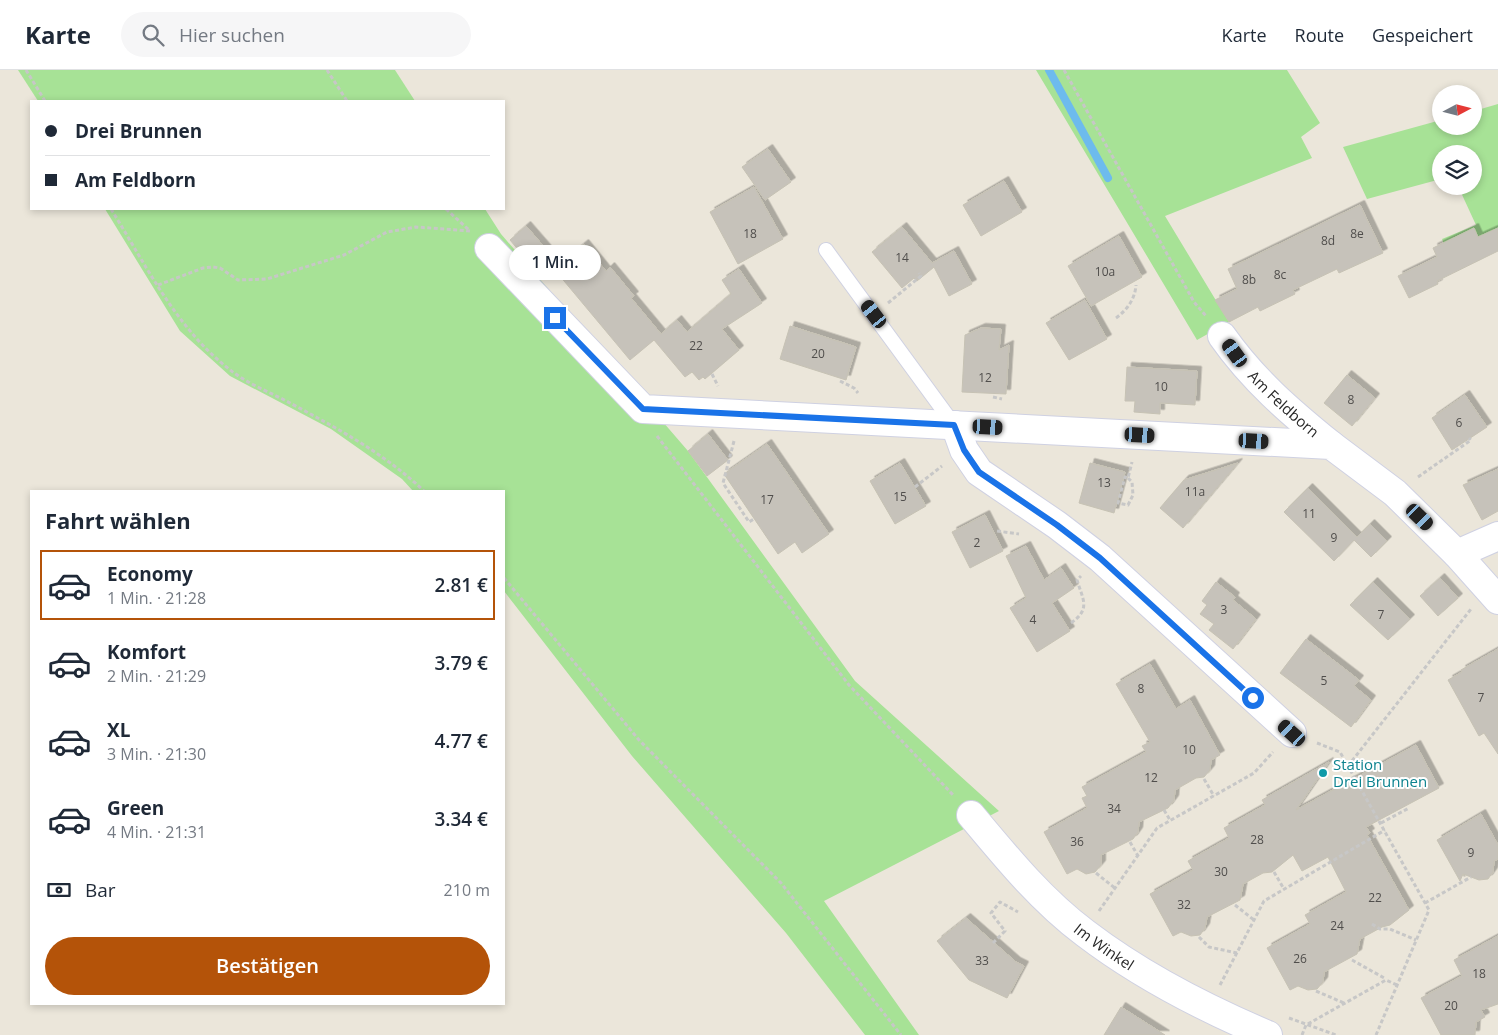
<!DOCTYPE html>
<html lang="de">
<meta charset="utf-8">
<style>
:root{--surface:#fff;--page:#f6f6f7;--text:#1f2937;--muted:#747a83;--line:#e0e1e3;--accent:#b45309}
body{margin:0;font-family:"Open Sans",sans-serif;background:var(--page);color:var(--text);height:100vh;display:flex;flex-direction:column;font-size:19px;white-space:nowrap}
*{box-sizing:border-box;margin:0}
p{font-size:16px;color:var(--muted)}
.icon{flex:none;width:28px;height:28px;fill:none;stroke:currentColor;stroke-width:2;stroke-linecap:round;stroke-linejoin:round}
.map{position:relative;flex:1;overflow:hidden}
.sheet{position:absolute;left:30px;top:420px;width:475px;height:515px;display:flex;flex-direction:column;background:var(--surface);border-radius:0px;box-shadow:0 2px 8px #0003}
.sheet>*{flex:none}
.banner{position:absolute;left:30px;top:30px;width:475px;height:110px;border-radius:0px;box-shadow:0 2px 8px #0003;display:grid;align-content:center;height:110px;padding:0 15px;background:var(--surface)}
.needle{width:32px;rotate:83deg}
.tools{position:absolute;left:1432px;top:15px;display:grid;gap:10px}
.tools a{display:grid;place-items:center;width:50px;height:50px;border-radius:50%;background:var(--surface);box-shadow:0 2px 8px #0003;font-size:25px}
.end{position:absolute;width:22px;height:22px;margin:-11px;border:6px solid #1a73e8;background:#fff;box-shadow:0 0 0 2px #fff}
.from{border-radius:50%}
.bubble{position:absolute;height:35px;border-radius:18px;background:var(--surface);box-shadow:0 2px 8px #0003;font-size:16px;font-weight:600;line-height:35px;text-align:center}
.car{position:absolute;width:15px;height:30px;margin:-15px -8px;border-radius:6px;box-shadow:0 0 4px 1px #0007;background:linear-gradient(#222 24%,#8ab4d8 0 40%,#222 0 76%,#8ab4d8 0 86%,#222 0)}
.banner b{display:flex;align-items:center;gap:18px;height:48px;font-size:19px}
.banner b+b{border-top:1px solid var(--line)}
.banner i{width:12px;height:12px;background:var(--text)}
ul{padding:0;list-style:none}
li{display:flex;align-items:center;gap:15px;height:70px;margin:0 10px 8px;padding:0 5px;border:2px solid transparent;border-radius:0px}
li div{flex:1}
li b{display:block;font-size:19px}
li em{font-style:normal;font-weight:600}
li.on{border-color:var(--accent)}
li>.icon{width:45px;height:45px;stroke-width:1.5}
h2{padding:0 15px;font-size:22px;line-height:60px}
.pay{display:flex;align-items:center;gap:12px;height:55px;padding:0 15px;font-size:19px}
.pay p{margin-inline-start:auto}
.action{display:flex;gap:10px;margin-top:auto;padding:10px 15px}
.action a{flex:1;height:58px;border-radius:30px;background:var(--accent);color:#fff;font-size:20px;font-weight:600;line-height:58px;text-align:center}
header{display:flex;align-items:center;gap:30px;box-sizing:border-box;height:70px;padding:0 25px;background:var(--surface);border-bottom:1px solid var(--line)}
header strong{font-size:24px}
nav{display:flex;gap:28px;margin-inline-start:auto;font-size:18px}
.search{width:350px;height:45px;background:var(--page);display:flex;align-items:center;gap:12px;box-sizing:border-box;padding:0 18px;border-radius:28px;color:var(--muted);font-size:19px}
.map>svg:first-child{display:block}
</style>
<header>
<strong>Karte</strong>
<div class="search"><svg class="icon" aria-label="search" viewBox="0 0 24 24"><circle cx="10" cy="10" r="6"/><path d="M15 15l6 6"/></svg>Hier suchen</div>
<nav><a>Karte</a><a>Route</a><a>Gespeichert</a></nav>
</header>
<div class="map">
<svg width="1498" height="965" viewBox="0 0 1498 965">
<defs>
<filter id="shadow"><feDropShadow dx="4.5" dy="-4.5" stdDeviation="0" flood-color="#0004"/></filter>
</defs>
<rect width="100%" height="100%" fill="#ebe6da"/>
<!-- green -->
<g fill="#a7e296">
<path d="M 18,0 L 395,0 L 415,31 L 38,31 Z"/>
<path d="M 1036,0 L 1287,0 L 1320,53 L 1301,67 L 1312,88 L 1165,146 L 1229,252 L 1197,270 Z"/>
<path d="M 1498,34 L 1498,158 L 1447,182 L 1442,169 L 1476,155 L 1458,116 L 1474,116 L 1474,84 L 1441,84 L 1441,109 L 1367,129 L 1343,77 L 1441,50 L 1441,56 L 1474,56 L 1474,41 Z"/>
<path d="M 105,139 L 485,139 L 501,164 L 688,381 L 855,611 L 999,741 L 824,831 L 919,965 L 865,965 L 786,863 L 632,686 L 504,521 L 504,421 L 413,421 L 402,409 L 331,359 L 230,306 L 180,261 Z"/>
</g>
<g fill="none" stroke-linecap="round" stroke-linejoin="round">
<!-- stream -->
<path stroke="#6dbbed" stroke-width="8" d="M 1049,0 L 1108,108"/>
</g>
<!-- building -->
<g fill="#c6c2ba" stroke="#c6c2b4" filter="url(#shadow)">
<path d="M 768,79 L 791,112 L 765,130 L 742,97 Z"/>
<path d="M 1004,111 L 1022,142 L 981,166 L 963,135 Z"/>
<path d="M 754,117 L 783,169 L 738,194 L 710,142 Z"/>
<path d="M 1360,135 L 1383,183 L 1339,203 L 1337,199 L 1293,220 L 1295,224 L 1260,241 L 1258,237 L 1229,252 L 1215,230 L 1237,219 L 1228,199 Z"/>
<path d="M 526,156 L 553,187 L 536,201 L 510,170 Z"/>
<path d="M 902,157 L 932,193 L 954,181 L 972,214 L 949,226 L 934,197 L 917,211 L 914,208 L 902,218 L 872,182 Z"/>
<path d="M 1474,158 L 1478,167 L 1498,158 L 1498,181 L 1437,211 L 1438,214 L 1409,228 L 1398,206 L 1437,187 L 1433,178 Z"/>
<path d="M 1119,166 L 1142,207 L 1091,236 L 1068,196 Z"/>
<path d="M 584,174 L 606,201 L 610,197 L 634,226 L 631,228 L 661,264 L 677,250 L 687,262 L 731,224 L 722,210 L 739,199 L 762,233 L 722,259 L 739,280 L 705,309 L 703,307 L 699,310 L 692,302 L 685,307 L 654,270 L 630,290 L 554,199 Z"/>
<path d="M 1085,230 L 1107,269 L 1069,290 L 1046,253 Z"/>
<path d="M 790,256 L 856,277 L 846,310 L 780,289 Z"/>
<path d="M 981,258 L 1001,259 L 999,280 L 1009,275 L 1006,324 L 962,322 L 965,265 Z"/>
<path d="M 1127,297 L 1197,301 L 1195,335 L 1160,333 L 1160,344 L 1134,342 L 1135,331 L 1125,331 Z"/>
<path d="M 1347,305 L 1375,328 L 1352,356 L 1324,333 Z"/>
<path d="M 1465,325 L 1487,357 L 1452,380 L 1432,348 Z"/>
<path d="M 708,364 L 728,390 L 707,406 L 688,381 Z"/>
<path d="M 767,374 L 829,464 L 802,483 L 795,472 L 778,484 L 724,404 Z"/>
<path d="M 900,393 L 926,436 L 895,454 L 870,411 Z"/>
<path d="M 1090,393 L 1125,402 L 1114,443 L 1079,433 Z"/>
<path d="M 1238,393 L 1183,458 L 1160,438 L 1184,410 Z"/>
<path d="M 1498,399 L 1498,441 L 1482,450 L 1463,415 Z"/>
<path d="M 1308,418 L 1357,467 L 1370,454 L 1387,471 L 1371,487 L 1354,470 L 1334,491 L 1284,442 Z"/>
<path d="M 985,445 L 1003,481 L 970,498 L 952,462 Z"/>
<path d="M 1026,476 L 1044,510 L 1061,498 L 1074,518 L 1052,533 L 1070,561 L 1037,582 L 1010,538 L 1026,528 L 1006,486 Z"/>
<path d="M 1440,508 L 1458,528 L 1438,546 L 1420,526 Z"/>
<path d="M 1216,512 L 1235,527 L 1233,530 L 1256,549 L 1233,579 L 1209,560 L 1214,554 L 1200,544 L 1207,535 L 1202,531 Z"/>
<path d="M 1373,512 L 1410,549 L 1388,570 L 1350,535 Z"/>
<path d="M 1306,569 L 1359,610 L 1354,616 L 1371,630 L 1351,657 L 1280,603 Z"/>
<path d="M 1498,579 L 1498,684 L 1484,663 L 1479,666 L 1448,610 L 1462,602 L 1461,600 Z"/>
<path d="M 1150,594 L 1176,639 L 1190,630 L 1220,685 L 1211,690 L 1210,700 L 1204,707 L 1196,708 L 1175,720 L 1174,730 L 1168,738 L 1139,752 L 1138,762 L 1133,769 L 1101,785 L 1101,795 L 1095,802 L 1086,804 L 1077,799 L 1067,804 L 1044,762 L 1087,738 L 1082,728 L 1087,726 L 1082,717 L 1146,682 L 1142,676 L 1150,672 L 1116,614 Z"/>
<path d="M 1416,675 L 1439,718 L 1366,757 L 1370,763 L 1367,765 L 1409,840 L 1390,855 L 1382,857 L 1360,869 L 1357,884 L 1324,902 L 1323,912 L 1317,919 L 1308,920 L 1298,916 L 1290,920 L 1267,878 L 1310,854 L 1305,845 L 1346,822 L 1328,787 L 1302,801 L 1293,785 L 1272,802 L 1263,803 L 1243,814 L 1240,830 L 1207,847 L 1205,858 L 1200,865 L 1191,866 L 1181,862 L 1173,866 L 1150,824 L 1193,800 L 1188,791 L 1229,768 L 1224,758 L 1265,735 L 1262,730 L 1329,692 L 1296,740 Z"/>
<path d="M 1481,744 L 1498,775 L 1498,789 L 1494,791 L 1493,802 L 1488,809 L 1479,810 L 1463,804 L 1460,811 L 1437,770 Z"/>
<path d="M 966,848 L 1016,892 L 1024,896 L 1007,928 L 969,910 L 937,871 Z"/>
<path d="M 1498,866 L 1498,934 L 1481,940 L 1485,947 L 1476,952 L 1475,965 L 1441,965 L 1421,928 L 1462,906 L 1454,890 Z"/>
<path d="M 1121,937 L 1165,965 L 1104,965 Z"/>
</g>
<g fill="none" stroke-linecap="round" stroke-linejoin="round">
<defs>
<path id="service" d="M 826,180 L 954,355"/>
<g id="minor">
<path d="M 489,178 L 643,339 L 1331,375 L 1395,423 L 1457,484 L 1498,466"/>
<path id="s1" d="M 1222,266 C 1253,310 1289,341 1331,375"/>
<path d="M 955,355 L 964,380 L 979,402 L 1057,455 L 1100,488 L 1292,663"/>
<path d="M 1457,484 L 1498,530"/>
<path id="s2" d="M 971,745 C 1006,787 1041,830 1085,863 C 1140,905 1204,938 1268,965"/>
</g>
</defs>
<!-- service casing -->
<use href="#service" stroke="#cfd1e2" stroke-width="16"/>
<!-- minor casing -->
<use href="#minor" stroke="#cfd1e2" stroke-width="30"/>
<!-- path -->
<g stroke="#c7c7c7" stroke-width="3" stroke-dasharray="4 2.5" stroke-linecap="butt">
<path d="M 26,0 L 45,31"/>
<path d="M 327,0 L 347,31"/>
<path d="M 1064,0 L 1194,232 L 1206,246"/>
<path d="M 111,139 C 146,195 176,258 229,299 C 247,314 272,323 292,334 C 340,360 385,384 424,421"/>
<path d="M 446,139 L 469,160"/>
<path d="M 158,215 L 203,198 L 213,197 L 220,198 L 238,210 L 267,209 L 344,185 L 387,162 L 416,157 L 470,161"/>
<path d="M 888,233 L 921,206 L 919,203"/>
<path d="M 1116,248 C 1127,240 1135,229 1136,215"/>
<path d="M 712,304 L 718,316"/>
<path d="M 840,311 L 854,318 L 858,323"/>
<path d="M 993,327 L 1002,329"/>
<path d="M 657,366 L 849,615 L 953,725"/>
<path d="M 734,371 L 723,413 L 749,452 L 754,449"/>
<path d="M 1418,407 L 1471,370 L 1469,368"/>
<path d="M 1128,408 L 1132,412 L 1133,425 L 1128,435 L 1118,433 L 1125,407 L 1128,408 L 1132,392"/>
<path d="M 915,417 L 942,396"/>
<path d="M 997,461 L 1019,464"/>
<path d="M 504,508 L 639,670 L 781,813 L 901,965"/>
<path d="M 1071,553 C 1091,539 1083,530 1077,510 L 1081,506"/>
<path d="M 1317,673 L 1340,682 L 1429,840 L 1376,965"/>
<path d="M 1348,696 L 1471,539"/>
<path d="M 1204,709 L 1214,726"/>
<path d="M 1164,740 L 1170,750"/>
<path d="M 1381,753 L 1409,738"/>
<path d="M 1130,772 L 1138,786"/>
<path d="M 1274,802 L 1284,819"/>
<path d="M 1096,803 L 1116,819"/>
<path d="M 1425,833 L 1471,807"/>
<path d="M 1235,835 L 1254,850"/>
<path d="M 1099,841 L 1157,758 L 1254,703 L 1273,682"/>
<path d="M 1372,854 L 1380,859 L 1390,859 L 1416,870"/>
<path d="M 1199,867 L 1209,877 L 1237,883"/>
<path d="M 993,873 L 1005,861 L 991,843 L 1000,832 L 1018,842"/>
<path d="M 1352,890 L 1386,909"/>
<path d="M 1220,915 L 1264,831 L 1385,760"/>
<path d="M 1316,921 L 1344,933"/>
<path d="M 1289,948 L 1336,965"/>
<path d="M 1302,965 L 1306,955 L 1386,910 L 1397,915"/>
</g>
<!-- service -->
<use href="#service" stroke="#fff" stroke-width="14"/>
<!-- minor -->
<use href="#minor" stroke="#fff" stroke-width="28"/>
</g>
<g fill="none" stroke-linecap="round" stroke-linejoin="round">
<!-- route -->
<path stroke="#1a73e8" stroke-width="6" d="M 555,248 L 643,339 L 954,355 L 964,380 L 979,402 L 1057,455 L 1100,488 L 1253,628"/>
</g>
<!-- markers -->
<circle fill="#0f9aa8" stroke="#fff" stroke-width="2" cx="1323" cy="703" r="5"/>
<g text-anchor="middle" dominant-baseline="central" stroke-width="4" stroke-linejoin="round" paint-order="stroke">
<!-- number labels -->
<g font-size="12" fill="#504e4c">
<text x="750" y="163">18</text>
<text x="1357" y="163">8e</text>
<text x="1328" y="170">8d</text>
<text x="902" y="187">14</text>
<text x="1105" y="201">10a</text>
<text x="1280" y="204">8c</text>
<text x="1249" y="209">8b</text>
<text x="696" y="275">22</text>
<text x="818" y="283">20</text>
<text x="985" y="307">12</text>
<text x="1161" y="316">10</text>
<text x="1351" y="329">8</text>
<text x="1459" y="352">6</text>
<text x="1104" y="412">13</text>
<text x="1195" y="421">11a</text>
<text x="900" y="426">15</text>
<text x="767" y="429">17</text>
<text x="1309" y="443">11</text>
<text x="1334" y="467">9</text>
<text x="977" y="472">2</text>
<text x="1224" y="539">3</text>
<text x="1381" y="544">7</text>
<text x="1033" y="549">4</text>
<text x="1324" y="610">5</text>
<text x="1141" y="618">8</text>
<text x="1481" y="627">7</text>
<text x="1189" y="679">10</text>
<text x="1151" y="707">12</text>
<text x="1114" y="738">34</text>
<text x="1257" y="769">28</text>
<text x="1077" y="771">36</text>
<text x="1471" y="782">9</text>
<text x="1221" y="801">30</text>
<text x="1375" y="827">22</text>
<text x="1184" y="834">32</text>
<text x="1337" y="855">24</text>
<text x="1300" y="888">26</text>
<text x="982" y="890">33</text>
<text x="1479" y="903">18</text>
<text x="1451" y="935">20</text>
</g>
<!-- street labels -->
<g font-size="15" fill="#282828" stroke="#fff">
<text stroke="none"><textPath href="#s1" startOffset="92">Am Feldborn</textPath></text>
<text stroke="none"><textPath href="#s2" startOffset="188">Im Winkel</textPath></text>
</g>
<!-- culture labels -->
<g font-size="15" fill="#0d838f" stroke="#fff" text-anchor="start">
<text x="1333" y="694">Station<tspan x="1333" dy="17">Drei Brunnen</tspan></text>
</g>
</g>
</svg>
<div class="tools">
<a><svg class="needle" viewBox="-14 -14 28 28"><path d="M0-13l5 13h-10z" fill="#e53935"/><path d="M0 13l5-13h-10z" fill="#747a83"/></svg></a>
<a><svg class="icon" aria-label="layers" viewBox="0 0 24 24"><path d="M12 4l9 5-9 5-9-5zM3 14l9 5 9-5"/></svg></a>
</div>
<i class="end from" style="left:1253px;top:628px"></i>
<i class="end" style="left:555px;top:248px"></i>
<div class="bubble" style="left:509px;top:175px;width:92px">1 Min.</div>
<i class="car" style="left:874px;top:244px;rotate:323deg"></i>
<i class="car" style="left:1235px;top:283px;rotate:324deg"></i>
<i class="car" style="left:988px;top:357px;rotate:93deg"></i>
<i class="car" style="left:1140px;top:365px;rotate:93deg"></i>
<i class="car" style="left:1254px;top:371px;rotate:93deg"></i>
<i class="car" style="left:1420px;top:447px;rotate:134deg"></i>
<i class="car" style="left:1292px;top:663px;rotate:312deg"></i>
<div class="banner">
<b><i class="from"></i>Drei Brunnen</b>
<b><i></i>Am Feldborn</b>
</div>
<section class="sheet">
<h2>Fahrt wählen</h2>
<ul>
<li class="on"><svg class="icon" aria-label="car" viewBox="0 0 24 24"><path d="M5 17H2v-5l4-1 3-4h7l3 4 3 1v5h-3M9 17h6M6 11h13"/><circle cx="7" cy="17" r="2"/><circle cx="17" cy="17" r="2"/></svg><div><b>Economy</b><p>1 Min. · 21:28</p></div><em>2.81 €</em></li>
<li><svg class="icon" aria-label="car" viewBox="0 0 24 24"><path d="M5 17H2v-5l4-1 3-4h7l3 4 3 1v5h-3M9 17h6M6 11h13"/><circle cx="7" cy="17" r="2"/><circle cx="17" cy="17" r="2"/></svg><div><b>Komfort</b><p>2 Min. · 21:29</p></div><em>3.79 €</em></li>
<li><svg class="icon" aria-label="car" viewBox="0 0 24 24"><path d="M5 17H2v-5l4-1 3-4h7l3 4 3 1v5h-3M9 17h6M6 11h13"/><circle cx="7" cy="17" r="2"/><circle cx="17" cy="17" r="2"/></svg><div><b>XL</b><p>3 Min. · 21:30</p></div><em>4.77 €</em></li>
<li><svg class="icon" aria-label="car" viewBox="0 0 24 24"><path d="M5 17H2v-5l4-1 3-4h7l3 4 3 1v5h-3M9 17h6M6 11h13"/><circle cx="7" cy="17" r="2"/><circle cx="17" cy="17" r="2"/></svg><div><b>Green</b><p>4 Min. · 21:31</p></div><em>3.34 €</em></li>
</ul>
<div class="pay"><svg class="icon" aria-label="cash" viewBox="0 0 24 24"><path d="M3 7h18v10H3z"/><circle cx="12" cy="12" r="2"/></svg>Bar<p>210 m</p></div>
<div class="action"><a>Bestätigen</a></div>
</section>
</div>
